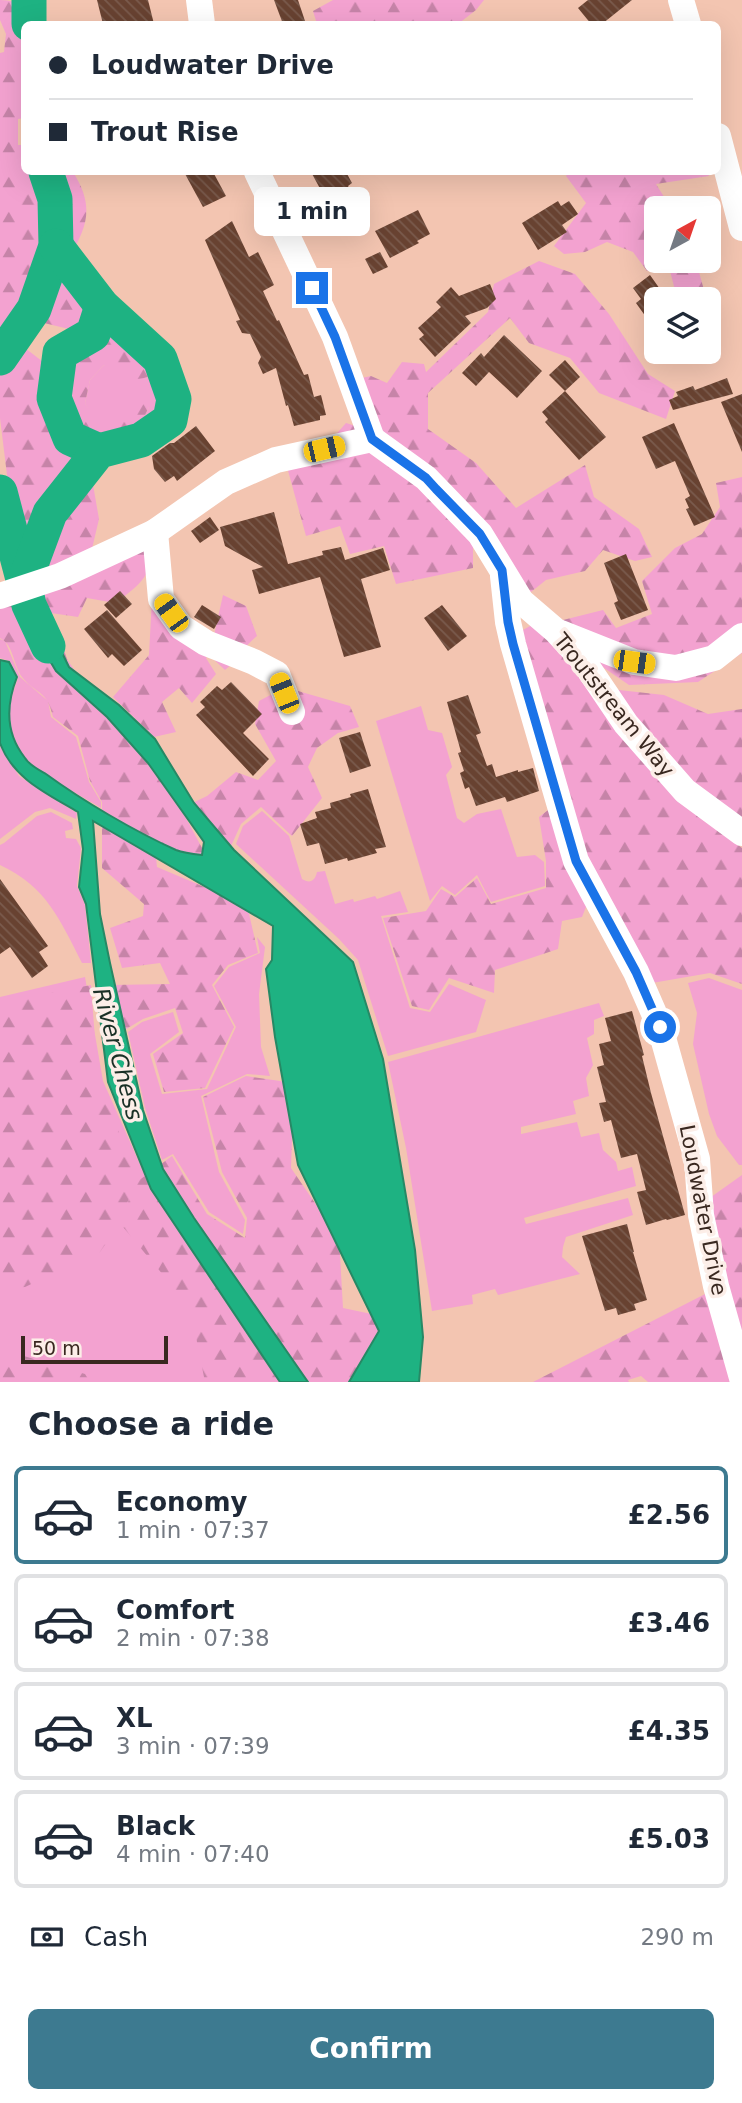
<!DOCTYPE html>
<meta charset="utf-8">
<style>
:root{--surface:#fff;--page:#f2f2f3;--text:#1f2937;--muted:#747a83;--line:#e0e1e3;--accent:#3d7a90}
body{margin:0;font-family:"DejaVu Sans",sans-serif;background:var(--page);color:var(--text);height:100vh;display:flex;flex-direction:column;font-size:26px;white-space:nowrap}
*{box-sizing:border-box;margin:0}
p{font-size:23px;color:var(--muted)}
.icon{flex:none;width:38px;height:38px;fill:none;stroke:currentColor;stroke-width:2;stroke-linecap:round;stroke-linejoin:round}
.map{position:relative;height:1382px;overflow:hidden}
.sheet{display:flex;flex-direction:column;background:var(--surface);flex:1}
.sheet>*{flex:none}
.top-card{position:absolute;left:21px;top:21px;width:700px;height:154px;border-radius:10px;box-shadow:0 7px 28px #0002;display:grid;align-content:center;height:154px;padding:0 28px;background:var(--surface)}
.needle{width:46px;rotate:40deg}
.controls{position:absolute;left:644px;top:196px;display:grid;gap:14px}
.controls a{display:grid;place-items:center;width:77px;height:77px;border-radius:10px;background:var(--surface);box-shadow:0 7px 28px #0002;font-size:35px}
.scale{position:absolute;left:21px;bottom:18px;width:147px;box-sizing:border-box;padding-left:7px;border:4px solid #392820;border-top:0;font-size:19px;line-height:24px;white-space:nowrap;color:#392820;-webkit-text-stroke:5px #fceee8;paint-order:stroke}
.end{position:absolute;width:32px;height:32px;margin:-16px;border:9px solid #1a73e8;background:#fff;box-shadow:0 0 0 4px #fff}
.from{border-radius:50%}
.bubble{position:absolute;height:49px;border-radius:10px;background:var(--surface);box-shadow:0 7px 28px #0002;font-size:23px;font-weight:700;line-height:49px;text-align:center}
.car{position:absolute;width:21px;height:42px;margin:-21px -10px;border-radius:9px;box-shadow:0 0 5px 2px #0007;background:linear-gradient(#f5c518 24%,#345 0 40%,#f5c518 0 76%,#345 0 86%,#f5c518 0)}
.top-card b{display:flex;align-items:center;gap:24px;height:66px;font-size:26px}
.top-card b+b{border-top:2px solid var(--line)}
.top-card i{width:18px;height:18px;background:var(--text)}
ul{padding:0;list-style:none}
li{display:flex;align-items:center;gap:21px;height:98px;margin:0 14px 10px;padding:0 14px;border:4px solid var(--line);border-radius:10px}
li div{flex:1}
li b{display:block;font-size:26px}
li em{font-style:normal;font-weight:700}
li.selected{border-color:var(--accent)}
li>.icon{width:63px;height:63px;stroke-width:1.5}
h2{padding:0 28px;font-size:32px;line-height:84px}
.pay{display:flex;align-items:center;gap:18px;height:77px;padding:0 28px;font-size:26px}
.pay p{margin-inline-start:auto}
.action{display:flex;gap:14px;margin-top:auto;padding:14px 28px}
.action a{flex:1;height:80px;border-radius:10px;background:var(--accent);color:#fff;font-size:28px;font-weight:700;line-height:80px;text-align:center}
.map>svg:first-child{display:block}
</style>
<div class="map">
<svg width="742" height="1382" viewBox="0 0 742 1382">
<defs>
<pattern id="forest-firs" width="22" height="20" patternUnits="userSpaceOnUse" patternTransform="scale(1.75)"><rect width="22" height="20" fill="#f3a2d0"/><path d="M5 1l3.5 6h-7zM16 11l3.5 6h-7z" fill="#c684a8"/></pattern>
<pattern id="building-back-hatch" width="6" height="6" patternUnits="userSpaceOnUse" patternTransform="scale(1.75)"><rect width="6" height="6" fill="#684231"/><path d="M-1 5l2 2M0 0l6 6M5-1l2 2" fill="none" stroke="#7a5b4d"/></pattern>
</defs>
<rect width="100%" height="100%" fill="#f3c5b1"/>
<!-- green -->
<g fill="#f3a2d0">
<path d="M 104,365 L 144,378 L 157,374 L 165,398 L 163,414 L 135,435 L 149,407 L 114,415 L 91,415 L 85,403 L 90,380 Z"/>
<path d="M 0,639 L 5,641 L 20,677 L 48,701 L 51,717 L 76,737 L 89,782 L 101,802 L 101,808 C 80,795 43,776 27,760 C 18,750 9,729 9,715 C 9,702 14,689 18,678 L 9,661 L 0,658 Z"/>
<path d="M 421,706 L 428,730 L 442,733 L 452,767 L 446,775 L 457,818 L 464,823 L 477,814 L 501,809 L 517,857 L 535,855 L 544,862 L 545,886 L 491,902 L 477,875 L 455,895 L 442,886 L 430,901 L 376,721 Z"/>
<path d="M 0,746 L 19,776 L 77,813 L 76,819 L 50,808 L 35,812 L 0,839 Z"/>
<path d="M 262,811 L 289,836 L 302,879 C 310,884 315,881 317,872 L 325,871 L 335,904 L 353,899 L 354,902 L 375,896 L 377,899 L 400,891 L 408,912 L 381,916 L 410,1008 L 430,1012 L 449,984 L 486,1000 L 476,1032 L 388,1056 L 358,960 L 339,939 L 236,844 L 243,826 Z"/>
<path d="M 51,812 L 72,823 L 73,829 L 65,831 L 66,838 L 76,839 L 81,848 L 77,886 L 85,904 L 91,963 L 82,963 C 60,920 47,887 0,865 L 0,845 L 4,843 L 37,816 Z"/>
<path d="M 257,937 L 265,947 L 259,994 L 261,1047 L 270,1076 L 247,1074 L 201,1096 L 219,1172 L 245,1220 L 243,1234 L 209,1212 L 173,1154 L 162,1160 L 145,1108 L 128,1032 L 142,1022 L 173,1012 L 179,1032 L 150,1054 L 162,1094 L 207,1089 L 236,1027 L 214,986 L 229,967 L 260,953 Z"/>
<path d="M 85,977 L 103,1081 L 151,1189 L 278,1382 L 0,1382 L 0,997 Z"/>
<path d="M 709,978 L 742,990 L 742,1165 L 739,1165 L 717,1136 L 709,1114 L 693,1044 L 697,1013 L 688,983 Z"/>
<path d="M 599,1003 L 604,1016 L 594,1020 L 594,1034 L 587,1038 L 593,1065 L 586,1078 L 589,1096 L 573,1101 L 576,1114 L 521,1127 L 521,1134 L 577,1122 L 581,1137 L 599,1133 L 603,1150 L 616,1162 L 618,1171 L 632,1167 L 636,1186 L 524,1218 L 526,1224 L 628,1198 L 633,1215 L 566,1237 L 563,1247 L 562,1257 L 580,1274 L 498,1295 L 495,1289 L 472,1295 L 473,1304 L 432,1311 L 406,1148 L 388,1062 Z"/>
</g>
<!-- forest -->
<g fill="url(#forest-firs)">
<path d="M 0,0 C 20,0 34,9 48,24 L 24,24 L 24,118 L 18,119 L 18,145 L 24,145 L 24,172 L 73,172 C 98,211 84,232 63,268 L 93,306 L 73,330 L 44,323 L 25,348 L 51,368 L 45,406 L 64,446 L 88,456 L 99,519 L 91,553 L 148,543 C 158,573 137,587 115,603 L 87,598 L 78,617 L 51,613 L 67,659 L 98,705 L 171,790 L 209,861 L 155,847 L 157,867 L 247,905 L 258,953 L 228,965 L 212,985 L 234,1027 L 205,1088 L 164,1092 L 153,1054 L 183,1033 L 175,1008 L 143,1019 L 118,1034 L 110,985 L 170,984 L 160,963 L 122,968 L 110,928 L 143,916 L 144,904 L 102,868 L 102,802 L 90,781 L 78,736 L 53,717 C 47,689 36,695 22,677 C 13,665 14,645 0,638 L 0,602 L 38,577 L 19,522 L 7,475 L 0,418 L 0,53 L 4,52 L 6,34 L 0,20 Z"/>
<path d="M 333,0 L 484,0 L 476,10 L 458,24 L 356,24 L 354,21 L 343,24 L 317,24 L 313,11 Z"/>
<path d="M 569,172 L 707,172 L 709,176 L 656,184 L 671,208 L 656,208 L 656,261 L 696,261 L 704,290 L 677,298 L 669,267 L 647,271 L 633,252 L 607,242 L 585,252 L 564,254 L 554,246 L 586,203 L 566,176 Z"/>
<path d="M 539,261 L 575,274 L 609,314 L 648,374 L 675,391 L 666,419 L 599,393 L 570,358 L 529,343 L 510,318 L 428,393 L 428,429 L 476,463 L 516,508 L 585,465 L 594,497 L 639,529 L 652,557 L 635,561 L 603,550 L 585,571 L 546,580 L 531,592 L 473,546 L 473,568 L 396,584 L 384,546 L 350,554 L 340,526 L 306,536 L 287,467 L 315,458 L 346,423 L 378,433 L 357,379 L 371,376 L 387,383 L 402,362 L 424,364 L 426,372 L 488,312 L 494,284 Z"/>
<path d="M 110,324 L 136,343 L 157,374 L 144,378 L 124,381 L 104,365 L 90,380 L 85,403 L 92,415 L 114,415 L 117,399 L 139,398 L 149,407 L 135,435 L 101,443 L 73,431 C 65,406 52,372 78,353 C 95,340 99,344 110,324 Z"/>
<path d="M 742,477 L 742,653 L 698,682 L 629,685 L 588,657 L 559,621 L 603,610 L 616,628 L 652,614 L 642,581 L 675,548 L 702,534 L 720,507 L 716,483 Z"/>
<path d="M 223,595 L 246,606 L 257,636 C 244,646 238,660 225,670 L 209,655 L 206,658 L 216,674 L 192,703 L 179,688 L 162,702 L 176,732 L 154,737 L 113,697 L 149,655 L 152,597 L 214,635 Z"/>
<path d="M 532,625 L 550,636 L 677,798 L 742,848 L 742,984 L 710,973 L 652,983 L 582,858 L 521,631 Z"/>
<path d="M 291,689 L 350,706 L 359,727 L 338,733 L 317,748 L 308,767 L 322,798 L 292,836 L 261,807 L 241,824 L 227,855 L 209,853 L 182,808 L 207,796 L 236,772 L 258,780 L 276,761 L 255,724 L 259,701 L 278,691 Z"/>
<path d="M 610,689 L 664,695 L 708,714 L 742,709 L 742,825 L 689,786 Z"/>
<path d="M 556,804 L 590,897 L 582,917 L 562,921 L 558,949 L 495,970 L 494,993 L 449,978 L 429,1010 L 412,1006 L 383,918 L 426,911 L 441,889 L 455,897 L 477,878 L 491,904 L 546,888 L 546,861 L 539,817 Z"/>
<path d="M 91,985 L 98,1080 L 137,1177 L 134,1184 L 172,1156 L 207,1214 L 245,1238 L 247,1218 L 222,1172 L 203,1097 L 246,1076 L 294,1083 L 291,1168 L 339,1238 L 343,1308 L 381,1316 L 374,1375 L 371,1382 L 205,1382 L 190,1307 L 123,1227 L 129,1198 L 119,1225 L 100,1252 L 25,1287 L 0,1289 L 0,1003 Z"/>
<path d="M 742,1175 L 742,1353 L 704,1202 Z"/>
<path d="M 711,1291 L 740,1382 L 648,1382 L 641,1376 L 628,1380 L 629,1382 L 533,1382 Z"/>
<path d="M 0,1349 L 85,1374 L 90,1382 L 0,1382 Z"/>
</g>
<!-- water -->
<path fill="#1eb282" stroke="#268965" stroke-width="2" d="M 36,599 L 69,667 L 119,705 L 155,739 L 194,803 L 234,850 L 353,962 L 383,1059 L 415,1250 L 423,1337 L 419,1382 L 349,1382 L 379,1331 L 298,1165 L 275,1037 L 266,969 L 272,960 L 273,926 L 93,821 L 100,914 L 110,963 L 143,1110 L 163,1169 L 194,1218 L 308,1382 L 280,1382 L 151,1189 L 108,1082 L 86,904 L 79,887 L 83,849 L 78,812 C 48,794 13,779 0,743 L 0,660 L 9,662 L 17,677 C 6,705 5,733 25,758 C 29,765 39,770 46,774 C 83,801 134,831 176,850 C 184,853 193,854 202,855 L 204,842 L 148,763 L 107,717 L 56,671 L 37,639 L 23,605 Z"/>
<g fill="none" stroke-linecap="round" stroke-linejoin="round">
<!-- river -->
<g stroke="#1eb282" stroke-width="35">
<path d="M 29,24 L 29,0"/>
<path d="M 0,358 L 34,309 L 56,246 L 55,199 L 46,172"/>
<path d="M 99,451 L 70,438 L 54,398 L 60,353 L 93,334 L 102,306"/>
<path d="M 0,492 L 24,583"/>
<path d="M 48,646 L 29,605 L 24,583 L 50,513 L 99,451 L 141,440 L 170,420 L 174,399 L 160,359 L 102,306 L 56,246"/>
</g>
</g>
<!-- building -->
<g fill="url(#building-back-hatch)">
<path d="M 97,0 L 148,0 L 154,24 L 103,24 Z"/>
<path d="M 274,0 L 298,0 L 306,24 L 283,24 Z"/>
<path d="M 588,0 L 632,0 L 602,24 L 591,24 L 578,8 Z"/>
<path d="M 184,172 L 213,172 L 226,196 L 203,207 Z"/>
<path d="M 311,172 L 346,172 L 352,183 L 348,186 L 357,204 L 335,216 Z"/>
<path d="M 558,201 L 561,206 L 569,201 L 578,214 L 562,225 L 567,232 L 538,250 L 522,223 Z"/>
<path d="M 418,210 L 430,234 L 417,241 L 419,243 L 390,258 L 375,231 Z"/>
<path d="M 232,221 L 249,257 L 258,252 L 274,285 L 263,291 L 277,321 L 279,320 L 304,375 L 308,374 L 314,397 L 321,395 L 326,415 L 320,416 L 320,420 L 294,426 L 288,405 L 286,406 L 276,368 L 263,374 L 258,363 L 261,357 L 250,334 L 242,333 L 236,321 L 240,320 L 205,240 Z"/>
<path d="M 380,252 L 388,267 L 373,274 L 365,259 Z"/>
<path d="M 650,275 L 667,299 L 656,299 L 656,331 L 636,303 L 641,299 L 633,288 Z"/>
<path d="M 490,284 L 496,299 L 487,308 L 465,316 L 471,323 L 435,357 L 419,339 L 424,335 L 418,328 L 441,307 L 436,302 L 451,287 L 459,296 Z"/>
<path d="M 504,335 L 542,371 L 517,398 L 489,372 L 476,386 L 462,373 L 481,353 L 484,357 Z"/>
<path d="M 565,360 L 580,377 L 565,391 L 549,375 Z"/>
<path d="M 727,378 L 733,394 L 673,410 L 669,400 L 678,396 L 676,392 L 693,386 L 695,390 Z"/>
<path d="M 565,391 L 606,437 L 579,460 L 545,422 L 548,419 L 542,412 Z"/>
<path d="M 742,394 L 742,452 L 721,402 Z"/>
<path d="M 674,423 L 715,517 L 694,526 L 686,509 L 689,508 L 685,499 L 690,496 L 675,461 L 656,469 L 642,437 Z"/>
<path d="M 196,426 L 215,451 L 177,481 L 174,476 L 165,482 L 154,469 L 152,456 L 170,443 L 174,443 Z"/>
<path d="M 274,512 L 288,564 L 323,555 L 322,551 L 341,547 L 345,560 L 383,548 L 390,570 L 361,579 L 381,647 L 344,657 L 320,577 L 259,594 L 252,570 L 263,567 L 225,546 L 220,527 Z"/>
<path d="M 210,517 L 219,530 L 200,543 L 191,531 Z"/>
<path d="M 626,554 L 648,610 L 621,620 L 614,603 L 618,601 L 604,563 Z"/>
<path d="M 120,591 L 132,604 L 116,618 L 104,605 Z"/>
<path d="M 202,605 L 221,617 L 214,629 L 194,617 Z"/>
<path d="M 442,605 L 467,636 L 448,651 L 424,618 Z"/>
<path d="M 107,610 L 142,650 L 124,666 L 112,654 L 108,658 L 84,629 Z"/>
<path d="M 231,682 L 262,714 L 243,733 L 269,759 L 253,776 L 196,715 L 205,707 L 200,702 L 217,686 L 222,690 Z"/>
<path d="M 468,695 L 481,733 L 476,735 L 487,766 L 492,764 L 496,777 L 518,770 L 518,772 L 533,768 L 539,791 L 507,802 L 505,797 L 476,806 L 469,787 L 465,789 L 460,773 L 464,771 L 458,753 L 461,752 L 447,702 Z"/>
<path d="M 360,732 L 371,766 L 350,773 L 339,738 Z"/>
<path d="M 368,789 L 386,847 L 375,849 L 377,853 L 348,861 L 347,858 L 325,864 L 319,843 L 307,846 L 300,824 L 317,818 L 315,812 L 331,808 L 330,803 L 351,797 L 350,794 Z"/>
<path d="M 0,879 L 48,946 L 39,952 L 48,966 L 32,978 L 10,947 L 0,954 Z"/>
<path d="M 632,1011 L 644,1055 L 642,1056 L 651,1093 L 685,1215 L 667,1220 L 666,1219 L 646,1225 L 637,1192 L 646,1190 L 637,1154 L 621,1158 L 611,1120 L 604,1122 L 599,1103 L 606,1102 L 597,1067 L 604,1065 L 599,1044 L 611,1041 L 605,1018 Z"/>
<path d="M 627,1224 L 634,1252 L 633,1252 L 647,1300 L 634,1304 L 636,1310 L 618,1315 L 616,1308 L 605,1311 L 582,1236 Z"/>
</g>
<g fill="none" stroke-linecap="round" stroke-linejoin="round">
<!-- minor -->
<g stroke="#fff" stroke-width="26">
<path d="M 199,0 L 202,24"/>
<path d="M 681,0 L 688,24"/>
<path d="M 718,136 L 742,228"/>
<path d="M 257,172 L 335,337 L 372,439"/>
<path d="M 155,532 L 161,599 L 181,627 L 206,643 L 254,662 L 277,674 L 292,712"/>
<path d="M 503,576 L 508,622 L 513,644 L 576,861 L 636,972 L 660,1027 L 697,1159 L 701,1215 L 716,1286 L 742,1378"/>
<path d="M 0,596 L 60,576 L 155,532 L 226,482 L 276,460 L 372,439 L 426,478 L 480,534 L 521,601 L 556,631 L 582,659 L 626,724 L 685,791 L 742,833"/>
<path d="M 561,633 L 634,662 L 676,668 L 714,658 L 742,636"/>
</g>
</g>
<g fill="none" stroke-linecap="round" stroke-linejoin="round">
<!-- route -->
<path stroke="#1a73e8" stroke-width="9" d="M 312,288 L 335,337 L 372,439 L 426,478 L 436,489 L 480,534 L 502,570 L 508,622 L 513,644 L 576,861 L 636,972 L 660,1027"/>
</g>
<g text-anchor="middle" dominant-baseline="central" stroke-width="7" stroke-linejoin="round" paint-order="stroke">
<!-- street labels -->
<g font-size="21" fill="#392820" stroke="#fceee8">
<text transform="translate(614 705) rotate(51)">Troutstream Way</text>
<text transform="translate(703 1210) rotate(79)">Loudwater Drive</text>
</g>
<!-- water labels -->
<g font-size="23" font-style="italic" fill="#1a3026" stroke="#fceee8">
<text transform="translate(118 1054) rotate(75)">River Chess</text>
</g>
</g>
</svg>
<div class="controls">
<a><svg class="needle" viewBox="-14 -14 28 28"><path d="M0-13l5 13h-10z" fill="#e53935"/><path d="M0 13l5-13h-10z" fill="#747a83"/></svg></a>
<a><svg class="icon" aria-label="layers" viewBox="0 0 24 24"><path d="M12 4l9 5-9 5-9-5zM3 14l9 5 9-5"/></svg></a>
</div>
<div class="scale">50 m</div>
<i class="end from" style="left:660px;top:1027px"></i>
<i class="end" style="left:312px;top:288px"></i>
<div class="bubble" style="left:254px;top:187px;width:116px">1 min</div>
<i class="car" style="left:324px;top:449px;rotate:77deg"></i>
<i class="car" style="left:171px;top:613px;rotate:324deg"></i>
<i class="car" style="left:634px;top:662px;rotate:98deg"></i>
<i class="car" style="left:284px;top:693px;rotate:338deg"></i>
<div class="top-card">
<b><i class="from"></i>Loudwater Drive</b>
<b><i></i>Trout Rise</b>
</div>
</div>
<section class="sheet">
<h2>Choose a ride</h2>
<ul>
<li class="selected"><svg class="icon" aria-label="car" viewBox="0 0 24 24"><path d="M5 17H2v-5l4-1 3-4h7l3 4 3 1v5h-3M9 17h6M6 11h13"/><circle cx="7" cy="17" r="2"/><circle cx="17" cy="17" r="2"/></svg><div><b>Economy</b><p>1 min · 07:37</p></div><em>£2.56</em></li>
<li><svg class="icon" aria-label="car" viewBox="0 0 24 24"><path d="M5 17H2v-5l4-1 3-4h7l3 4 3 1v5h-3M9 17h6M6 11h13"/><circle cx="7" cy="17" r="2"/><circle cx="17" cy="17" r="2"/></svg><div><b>Comfort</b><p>2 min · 07:38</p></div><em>£3.46</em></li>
<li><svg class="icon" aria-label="car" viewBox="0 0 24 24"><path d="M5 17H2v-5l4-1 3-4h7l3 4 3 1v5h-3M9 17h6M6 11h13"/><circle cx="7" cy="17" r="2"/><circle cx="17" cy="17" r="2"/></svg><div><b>XL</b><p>3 min · 07:39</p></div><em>£4.35</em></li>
<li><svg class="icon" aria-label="car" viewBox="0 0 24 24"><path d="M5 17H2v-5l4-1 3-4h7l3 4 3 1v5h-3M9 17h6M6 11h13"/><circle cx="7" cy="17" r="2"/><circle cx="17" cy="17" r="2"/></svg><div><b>Black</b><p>4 min · 07:40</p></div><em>£5.03</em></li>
</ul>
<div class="pay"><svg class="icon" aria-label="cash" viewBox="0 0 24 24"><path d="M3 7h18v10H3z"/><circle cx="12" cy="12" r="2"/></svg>Cash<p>290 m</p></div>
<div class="action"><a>Confirm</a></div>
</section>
